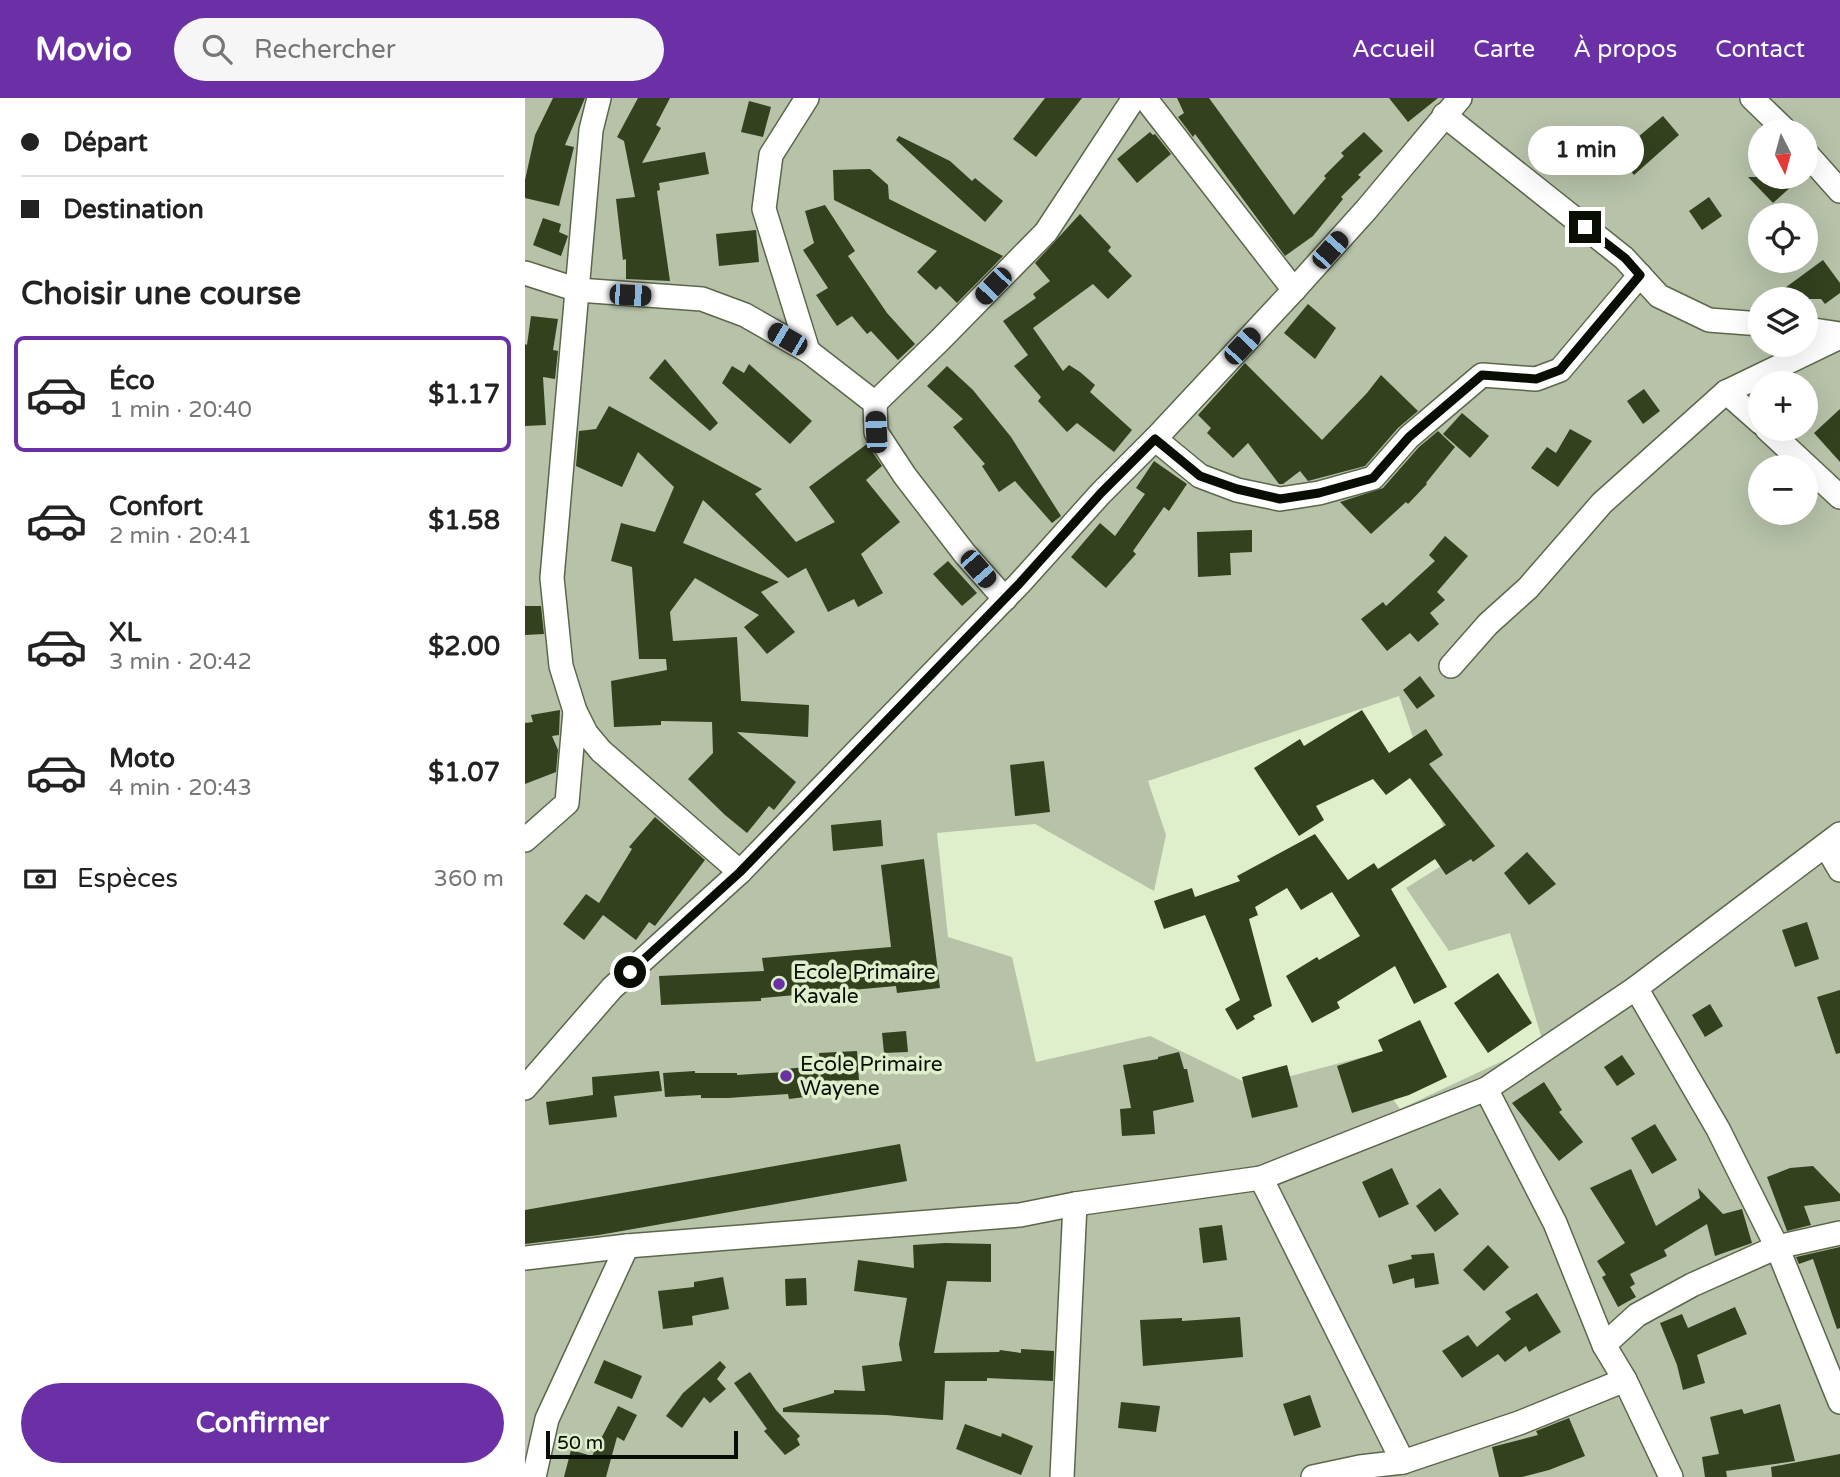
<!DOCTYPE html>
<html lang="fr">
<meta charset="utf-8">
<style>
:root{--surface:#fff;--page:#f6f6f6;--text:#222;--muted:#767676;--line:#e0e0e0;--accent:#6b30a6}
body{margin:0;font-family:"Varela Round",sans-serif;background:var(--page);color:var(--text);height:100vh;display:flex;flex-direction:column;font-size:26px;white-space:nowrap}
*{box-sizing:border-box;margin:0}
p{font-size:23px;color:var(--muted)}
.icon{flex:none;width:38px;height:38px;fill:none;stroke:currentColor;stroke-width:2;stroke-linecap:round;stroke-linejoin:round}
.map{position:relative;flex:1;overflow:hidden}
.drawer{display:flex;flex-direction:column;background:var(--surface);width:525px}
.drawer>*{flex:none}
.top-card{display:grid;align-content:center;height:154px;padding:0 21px;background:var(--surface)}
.needle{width:46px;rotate:174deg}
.fabs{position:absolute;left:1223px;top:21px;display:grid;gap:14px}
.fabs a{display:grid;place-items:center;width:70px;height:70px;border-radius:50%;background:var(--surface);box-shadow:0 7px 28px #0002;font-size:35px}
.scale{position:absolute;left:21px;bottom:18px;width:192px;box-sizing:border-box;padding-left:7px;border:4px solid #090e04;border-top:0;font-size:19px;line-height:24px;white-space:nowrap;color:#090e04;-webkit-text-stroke:5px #dfefcc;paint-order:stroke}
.end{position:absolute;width:32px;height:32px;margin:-16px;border:9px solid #090e04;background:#fff;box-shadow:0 0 0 4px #fff}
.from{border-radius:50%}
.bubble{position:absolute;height:49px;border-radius:24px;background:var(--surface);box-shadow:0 7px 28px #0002;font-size:23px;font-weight:700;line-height:49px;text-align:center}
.car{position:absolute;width:21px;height:42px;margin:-21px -10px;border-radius:9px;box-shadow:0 0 5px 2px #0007;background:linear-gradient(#222 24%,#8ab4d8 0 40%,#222 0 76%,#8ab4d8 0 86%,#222 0)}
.top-card b{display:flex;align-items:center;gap:24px;height:66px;font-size:26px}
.top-card b+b{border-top:2px solid var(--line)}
.top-card i{width:18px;height:18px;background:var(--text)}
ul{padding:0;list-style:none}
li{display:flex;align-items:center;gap:21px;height:116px;margin:0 14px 10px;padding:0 7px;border:4px solid transparent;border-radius:10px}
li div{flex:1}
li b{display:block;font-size:26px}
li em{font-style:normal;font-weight:700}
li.active{border-color:var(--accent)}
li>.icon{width:63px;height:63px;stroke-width:1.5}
h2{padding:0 21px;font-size:32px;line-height:84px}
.pay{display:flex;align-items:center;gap:18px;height:77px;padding:0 21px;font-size:26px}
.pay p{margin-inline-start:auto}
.primary-button{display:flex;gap:14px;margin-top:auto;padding:14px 21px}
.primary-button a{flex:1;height:80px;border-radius:42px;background:var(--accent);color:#fff;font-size:28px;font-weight:700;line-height:80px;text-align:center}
header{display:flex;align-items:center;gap:42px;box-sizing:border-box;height:98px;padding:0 35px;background:var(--accent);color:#fff}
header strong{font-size:33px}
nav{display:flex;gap:38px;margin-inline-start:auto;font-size:24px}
.search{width:490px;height:63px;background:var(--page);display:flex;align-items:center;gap:18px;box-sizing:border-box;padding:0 24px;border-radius:38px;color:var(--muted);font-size:26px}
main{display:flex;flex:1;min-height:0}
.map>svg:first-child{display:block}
</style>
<header>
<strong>Movio</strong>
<div class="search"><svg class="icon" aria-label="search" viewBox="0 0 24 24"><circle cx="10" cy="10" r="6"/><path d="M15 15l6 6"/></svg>Rechercher</div>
<nav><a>Accueil</a><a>Carte</a><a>À propos</a><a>Contact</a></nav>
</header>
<main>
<section class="drawer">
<div class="top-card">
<b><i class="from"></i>Départ</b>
<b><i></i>Destination</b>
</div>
<h2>Choisir une course</h2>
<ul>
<li class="active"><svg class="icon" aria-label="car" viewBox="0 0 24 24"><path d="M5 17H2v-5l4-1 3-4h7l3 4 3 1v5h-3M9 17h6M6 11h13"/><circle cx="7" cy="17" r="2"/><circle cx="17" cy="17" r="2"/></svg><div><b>Éco</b><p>1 min · 20:40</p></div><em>$1.17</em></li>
<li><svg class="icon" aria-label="car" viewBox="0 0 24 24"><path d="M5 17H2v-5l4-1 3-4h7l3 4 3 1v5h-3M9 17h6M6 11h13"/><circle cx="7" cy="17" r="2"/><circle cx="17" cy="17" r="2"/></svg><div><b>Confort</b><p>2 min · 20:41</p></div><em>$1.58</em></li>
<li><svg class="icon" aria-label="car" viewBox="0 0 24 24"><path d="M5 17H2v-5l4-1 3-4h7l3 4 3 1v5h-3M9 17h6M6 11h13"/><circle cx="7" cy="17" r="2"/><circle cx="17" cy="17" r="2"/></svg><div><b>XL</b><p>3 min · 20:42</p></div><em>$2.00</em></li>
<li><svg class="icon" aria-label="car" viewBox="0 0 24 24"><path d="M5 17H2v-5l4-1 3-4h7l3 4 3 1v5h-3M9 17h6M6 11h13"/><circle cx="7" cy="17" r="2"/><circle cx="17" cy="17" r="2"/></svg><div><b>Moto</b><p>4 min · 20:43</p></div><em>$1.07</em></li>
</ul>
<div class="pay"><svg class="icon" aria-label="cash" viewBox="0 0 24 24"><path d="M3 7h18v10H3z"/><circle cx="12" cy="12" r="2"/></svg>Espèces<p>360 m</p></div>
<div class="primary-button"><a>Confirmer</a></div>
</section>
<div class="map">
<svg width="1315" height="1379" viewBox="0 0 1315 1379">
<rect width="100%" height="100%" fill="#dfefcc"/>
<!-- green -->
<path fill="#b7c2a9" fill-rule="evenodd" d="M 0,0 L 1315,0 L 1315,1379 L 0,1379 ZM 1236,33 L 1281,33 L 1281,79 L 1236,79 ZM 1236,117 L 1281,117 L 1281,163 L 1236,163 ZM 1236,201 L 1281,201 L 1281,247 L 1236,247 ZM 1236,285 L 1281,285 L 1281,331 L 1236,331 ZM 1236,369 L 1281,369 L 1281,415 L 1236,415 ZM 874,598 L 929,760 L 881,790 L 924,853 L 985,835 L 1018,944 L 875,1011 L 838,959 L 728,988 L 625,938 L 511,964 L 487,859 L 423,839 L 412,735 L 510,726 L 629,793 L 641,737 L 623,683 Z"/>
<!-- building -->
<g fill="#33411f">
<path d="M 28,0 L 60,0 L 40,47 L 49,49 L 34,108 L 0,100 L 0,82 L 10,37 Z"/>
<path d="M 113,0 L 145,0 L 131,27 L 136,30 L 117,65 L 180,54 L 184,76 L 134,85 L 135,92 L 132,93 L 145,183 L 101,181 L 101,161 L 98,162 L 91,101 L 110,99 L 99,43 L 92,39 Z"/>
<path d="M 520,0 L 557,0 L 511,59 L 488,41 Z"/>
<path d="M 652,0 L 684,0 L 769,117 L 801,80 L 799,78 L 819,58 L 816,55 L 839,34 L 858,53 L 833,77 L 836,79 L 816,99 L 818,101 L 788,138 L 760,158 L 670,36 L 668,39 L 653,19 L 659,15 Z"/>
<path d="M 864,0 L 913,0 L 883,24 Z"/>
<path d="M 224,3 L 246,9 L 238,39 L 216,34 Z"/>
<path d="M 1138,18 L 1154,37 L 1109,77 L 1088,50 L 1109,34 L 1113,39 Z"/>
<path d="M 625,34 L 628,37 L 630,36 L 646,56 L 612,85 L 592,61 Z"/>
<path d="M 374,38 L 425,63 L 447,83 L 450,80 L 478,103 L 460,124 L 371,42 Z"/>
<path d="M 345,71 L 363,87 L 364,101 L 478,158 L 432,205 L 415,188 L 411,192 L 392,174 L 412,153 L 309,102 L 308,72 Z"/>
<path d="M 1223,79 L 1277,79 L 1248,105 Z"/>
<path d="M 1184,99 L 1197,118 L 1177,132 L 1164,113 Z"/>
<path d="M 300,107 L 330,153 L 323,158 L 362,215 L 390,246 L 373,262 L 346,233 L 342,236 L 327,218 L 312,228 L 291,197 L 303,190 L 278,152 L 289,145 L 280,113 Z"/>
<path d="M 555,116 L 586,149 L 583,153 L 607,178 L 583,201 L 568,186 L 508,230 L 538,273 L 544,267 L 555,274 L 570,287 L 565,294 L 607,332 L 589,354 L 552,325 L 542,334 L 513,303 L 516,299 L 489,268 L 503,257 L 478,223 L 511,200 L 508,196 L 525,183 L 510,165 Z"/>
<path d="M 18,120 L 36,126 L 34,134 L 43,138 L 36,158 L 8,147 Z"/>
<path d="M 231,132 L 234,164 L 194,168 L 191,136 Z"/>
<path d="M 1298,162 L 1315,185 L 1315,195 L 1300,206 L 1296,201 L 1245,201 Z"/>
<path d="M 783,206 L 811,230 L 790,261 L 759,235 Z"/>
<path d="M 6,218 L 33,221 L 28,252 L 33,253 L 30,281 L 18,279 L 21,327 L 0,328 L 0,246 L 2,247 Z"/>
<path d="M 140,261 L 193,325 L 185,333 L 124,280 Z"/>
<path d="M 720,265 L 797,342 L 842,295 L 856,277 L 893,313 L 873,330 L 840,368 L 783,383 L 775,373 L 758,386 L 754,386 L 723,345 L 708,360 L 682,335 L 686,330 L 673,317 Z"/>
<path d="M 224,266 L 287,323 L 265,346 L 197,285 L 207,268 L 219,275 Z"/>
<path d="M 422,268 L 448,292 L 486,339 L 536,418 L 527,425 L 490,383 L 474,394 L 457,368 L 460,366 L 428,329 L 438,321 L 402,288 Z"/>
<path d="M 1119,291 L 1135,313 L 1118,326 L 1102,303 Z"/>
<path d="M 84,308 L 237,391 L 230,396 L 271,444 L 310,424 L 284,389 L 342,346 L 357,368 L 341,382 L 375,424 L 336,456 L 358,495 L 333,509 L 329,501 L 303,514 L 281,470 L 263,480 L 178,402 L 158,445 L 254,484 L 236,494 L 270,534 L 242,556 L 219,529 L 234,517 L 170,480 L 145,514 L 148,543 L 212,539 L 216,603 L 284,607 L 283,639 L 212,634 L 271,684 L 249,712 L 244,708 L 222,735 L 200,717 L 163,681 L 188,655 L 187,624 L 136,623 L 136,627 L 89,629 L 86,583 L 142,572 L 141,561 L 114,561 L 107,469 L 86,463 L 96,425 L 130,434 L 149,389 L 113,354 L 97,389 L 51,368 L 54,333 L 71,331 Z"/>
<path d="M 1315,311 L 1315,364 L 1289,335 Z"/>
<path d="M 937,315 L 964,338 L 945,360 L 918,336 Z"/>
<path d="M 1045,331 L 1067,343 L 1033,389 L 1006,370 L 1022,349 L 1031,355 Z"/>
<path d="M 913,333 L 930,349 L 901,385 L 902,386 L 883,406 L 881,404 L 846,436 L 815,404 L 858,390 L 894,349 Z"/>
<path d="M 629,363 L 662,386 L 644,413 L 639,409 L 608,453 L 611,456 L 581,490 L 546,459 L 575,425 L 590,438 L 620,396 L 611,390 Z"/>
<path d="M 727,432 L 727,454 L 705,455 L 706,477 L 673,479 L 672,434 Z"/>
<path d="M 920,438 L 943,458 L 912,494 L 920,502 L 905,515 L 914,526 L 893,544 L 885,535 L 862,553 L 836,521 L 858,504 L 861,508 L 910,463 L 904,457 Z"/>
<path d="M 423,463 L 452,495 L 437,508 L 408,476 Z"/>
<path d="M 0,508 L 16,508 L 19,536 L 0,537 Z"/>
<path d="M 895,578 L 910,598 L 892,611 L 878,592 Z"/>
<path d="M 35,612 L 34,637 L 27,638 L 33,652 L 31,674 L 0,686 L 0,625 L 8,624 L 6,617 Z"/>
<path d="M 837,612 L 864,655 L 901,631 L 918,657 L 904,666 L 970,748 L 948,764 L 946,761 L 921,777 L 910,761 L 866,791 L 922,889 L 889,906 L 870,868 L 812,904 L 815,910 L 787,925 L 761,878 L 792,859 L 794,862 L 835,838 L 807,794 L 776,812 L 762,790 L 730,809 L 733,817 L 724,821 L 747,908 L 728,918 L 730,921 L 712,932 L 700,911 L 715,902 L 680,817 L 639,831 L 629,803 L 667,790 L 670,799 L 715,783 L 712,778 L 790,736 L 823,782 L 849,765 L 853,771 L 921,727 L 885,680 L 861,697 L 848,681 L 791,708 L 799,722 L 774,738 L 729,670 L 775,641 L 779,648 Z"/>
<path d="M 519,663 L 525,714 L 490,718 L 485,667 Z"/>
<path d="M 130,719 L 180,762 L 130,828 L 124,824 L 111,842 L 78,817 L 59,842 L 38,826 L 61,796 L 74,805 L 107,751 L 104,749 Z"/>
<path d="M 356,722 L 358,748 L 308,753 L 306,727 Z"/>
<path d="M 1002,754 L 1031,786 L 1004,807 L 979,775 Z"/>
<path d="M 399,761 L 415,890 L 372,895 L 371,888 L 236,900 L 236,903 L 136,907 L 134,878 L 239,873 L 237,860 L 366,849 L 356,767 Z"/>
<path d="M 1282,824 L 1294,861 L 1270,869 L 1257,832 Z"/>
<path d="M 973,875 L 1007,925 L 963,955 L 929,905 Z"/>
<path d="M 1315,892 L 1315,955 L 1311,956 L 1292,899 Z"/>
<path d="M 1185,906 L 1198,928 L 1180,939 L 1167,917 Z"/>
<path d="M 895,922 L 922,979 L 884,997 L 827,1015 L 812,968 L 858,953 L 853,942 Z"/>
<path d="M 381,933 L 383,954 L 359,955 L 357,935 Z"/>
<path d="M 332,953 L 334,982 L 296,983 L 294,955 Z"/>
<path d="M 654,954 L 659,971 L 662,971 L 669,1004 L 628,1013 L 630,1036 L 597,1038 L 595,1011 L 606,1010 L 598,967 L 633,961 L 633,959 Z"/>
<path d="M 1097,957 L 1110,976 L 1092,988 L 1079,969 Z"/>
<path d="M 762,967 L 773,1009 L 727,1020 L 717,979 Z"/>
<path d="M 292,968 L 296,997 L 264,1001 L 263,996 L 203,1000 L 176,1000 L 176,997 L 140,999 L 138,975 L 170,973 L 170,975 L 212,975 L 212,977 L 260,974 L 260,971 Z"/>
<path d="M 134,973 L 137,993 L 89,998 L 92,1019 L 24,1027 L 21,1004 L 68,997 L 67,979 Z"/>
<path d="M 1019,984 L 1037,1012 L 1034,1014 L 1058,1044 L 1034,1063 L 987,1005 Z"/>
<path d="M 1130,1026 L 1152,1062 L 1127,1076 L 1106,1040 Z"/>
<path d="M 375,1046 L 382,1083 L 74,1137 L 0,1146 L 0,1112 Z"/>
<path d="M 1288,1068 L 1315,1096 L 1315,1103 L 1279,1108 L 1286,1127 L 1262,1133 L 1242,1079 L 1265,1070 Z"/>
<path d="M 867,1070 L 884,1106 L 854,1120 L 837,1084 Z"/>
<path d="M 1106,1071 L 1131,1128 L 1175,1100 L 1173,1090 L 1198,1116 L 1217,1111 L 1227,1145 L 1190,1158 L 1182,1126 L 1139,1152 L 1142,1158 L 1105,1176 L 1110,1186 L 1105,1189 L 1111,1199 L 1093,1209 L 1077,1179 L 1081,1177 L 1072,1163 L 1100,1145 L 1065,1090 Z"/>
<path d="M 915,1090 L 934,1116 L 910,1134 L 891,1108 Z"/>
<path d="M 697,1127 L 702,1162 L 678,1165 L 674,1130 Z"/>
<path d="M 420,1145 L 466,1146 L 466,1184 L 422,1183 L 409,1255 L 474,1254 L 475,1252 L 496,1255 L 496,1251 L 529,1253 L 528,1283 L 462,1280 L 462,1283 L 420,1283 L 418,1322 L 361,1317 L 258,1314 L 258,1310 L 309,1295 L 309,1292 L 340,1293 L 337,1268 L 377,1263 L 374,1246 L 382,1200 L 329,1193 L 333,1162 L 389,1170 L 388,1147 Z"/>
<path d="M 963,1147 L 984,1169 L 959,1193 L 938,1172 Z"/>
<path d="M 1315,1149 L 1315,1230 L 1312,1231 L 1288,1161 L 1274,1166 L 1271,1159 Z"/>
<path d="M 909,1155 L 914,1186 L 890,1190 L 889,1180 L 868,1186 L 863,1167 L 887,1161 L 886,1157 Z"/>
<path d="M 198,1179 L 204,1211 L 167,1218 L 168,1227 L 138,1231 L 133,1193 L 169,1189 L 169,1184 Z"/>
<path d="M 281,1180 L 282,1207 L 261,1208 L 260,1181 Z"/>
<path d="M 1012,1195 L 1036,1234 L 1004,1254 L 1001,1248 L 980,1264 L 973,1256 L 937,1280 L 917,1253 L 943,1237 L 952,1249 L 986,1221 L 980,1214 Z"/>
<path d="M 1210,1209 L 1222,1236 L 1172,1257 L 1180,1285 L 1158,1292 L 1152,1267 L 1135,1225 L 1157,1216 L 1163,1230 Z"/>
<path d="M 715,1219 L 718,1259 L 618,1268 L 615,1222 L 657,1220 L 657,1223 Z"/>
<path d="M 79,1262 L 117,1278 L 107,1301 L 69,1285 Z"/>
<path d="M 195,1263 L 201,1269 L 192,1281 L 201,1291 L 185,1305 L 179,1299 L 157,1330 L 141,1318 L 158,1295 Z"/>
<path d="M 225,1274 L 251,1312 L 275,1338 L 272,1341 L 275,1347 L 260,1357 L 239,1333 L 242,1331 L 209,1285 Z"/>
<path d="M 785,1297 L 796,1329 L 769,1338 L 758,1306 Z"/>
<path d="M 596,1304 L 635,1308 L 631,1334 L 593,1330 Z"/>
<path d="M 1255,1306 L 1270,1363 L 1201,1373 L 1202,1379 L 1180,1379 L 1177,1359 L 1194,1356 L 1185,1319 L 1217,1311 L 1219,1316 Z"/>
<path d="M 93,1308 L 112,1317 L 99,1343 L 92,1339 L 81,1379 L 39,1379 L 46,1352 L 67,1358 Z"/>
<path d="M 1044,1320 L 1060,1358 L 1024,1372 L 997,1379 L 974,1379 L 967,1349 L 1013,1337 L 1011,1333 Z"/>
<path d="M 440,1326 L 476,1339 L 477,1335 L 508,1348 L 496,1377 L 431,1351 Z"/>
<path d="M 1315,1356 L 1315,1379 L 1247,1379 L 1246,1369 Z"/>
</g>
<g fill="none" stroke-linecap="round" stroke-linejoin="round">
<defs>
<g id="minor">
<path d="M 74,0 L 66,32 L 27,480 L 36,568 L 50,613 L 61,635 L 76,653 L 215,774"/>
<path d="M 282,0 L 246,57 L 239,111 L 283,253"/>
<path d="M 620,0 L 769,192"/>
<path d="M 1227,0 L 1261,33"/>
<path d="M 919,17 L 1099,160 L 1134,198 L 1184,222 L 1236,226"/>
<path d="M 1281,55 L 1315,93"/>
<path d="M 0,175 L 53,192 L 177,201 L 220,217 L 283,253 L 350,305 L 351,334 L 380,378 L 440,456 L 480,501"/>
<path d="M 1281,231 L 1315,236"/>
<path d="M 1201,294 L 1236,325"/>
<path d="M 350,305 L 415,242 L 521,134 L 609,0"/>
<path d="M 1242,331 L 1315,399"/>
<path d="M 630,341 L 675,378 L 712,392 L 755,401 L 794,395 L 848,380 L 884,339 L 957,277 L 1011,281 L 1035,272 L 1115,177"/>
<path d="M 926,568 L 963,526 L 1003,490 L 1077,405 L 1201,294 L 1315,239"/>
<path d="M 0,742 L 42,705 L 50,613"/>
<path d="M 1301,748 L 1315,772"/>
<path d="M 1111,890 L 1193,1031 L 1252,1149 L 1315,1304"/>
<path d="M 0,990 L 87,890 L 215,774 L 494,486 L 576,395 L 630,341 L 769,192 L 841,112 L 935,0"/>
<path d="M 961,991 L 1030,1125 L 1079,1247 L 1100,1282 L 1146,1379"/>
<path d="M 736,1080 L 878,1364"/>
<path d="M 0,1160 L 102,1148 L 495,1117 L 550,1106 L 736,1080 L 961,991 L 1111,890 L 1315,736"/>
<path d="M 1079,1247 L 1112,1217 L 1167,1187 L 1252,1149 L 1315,1135"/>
<path d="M 9,1379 L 22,1321 L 102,1148"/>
<path d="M 537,1379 L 550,1106"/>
<path d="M 788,1379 L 835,1369 L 878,1364 L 994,1325 L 1100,1282"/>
</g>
</defs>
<!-- minor casing -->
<use href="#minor" stroke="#5a6849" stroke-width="26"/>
<!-- minor -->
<use href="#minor" stroke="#fff" stroke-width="23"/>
</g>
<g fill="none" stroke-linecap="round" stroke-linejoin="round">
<!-- route -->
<path stroke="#090e04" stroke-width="9" d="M 105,874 L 215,774 L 494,486 L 576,395 L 630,341 L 675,378 L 712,391 L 755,401 L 794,395 L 848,380 L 884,339 L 957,277 L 1011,281 L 1035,272 L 1115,177 L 1100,160 L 1060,129"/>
</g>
<!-- markers -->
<g fill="#6b30a6" stroke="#dfefcc" stroke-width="2.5">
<circle cx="254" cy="886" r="7"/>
<circle cx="261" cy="978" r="7"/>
</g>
<g text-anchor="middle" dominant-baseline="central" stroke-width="7" stroke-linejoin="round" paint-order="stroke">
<!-- poi labels -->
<g font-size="21" fill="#090e04" stroke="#dfefcc" text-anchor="start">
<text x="268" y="874">Ecole Primaire<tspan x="268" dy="24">Kavale</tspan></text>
<text x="275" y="966">Ecole Primaire<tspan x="275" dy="24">Wayene</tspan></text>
</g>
</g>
</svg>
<div class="fabs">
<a><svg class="needle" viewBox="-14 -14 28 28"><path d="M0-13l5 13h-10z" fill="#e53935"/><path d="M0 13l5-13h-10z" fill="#767676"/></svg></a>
<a><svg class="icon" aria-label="locate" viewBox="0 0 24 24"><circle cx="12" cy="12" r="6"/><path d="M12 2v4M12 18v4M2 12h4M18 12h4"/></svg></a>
<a><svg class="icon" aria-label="layers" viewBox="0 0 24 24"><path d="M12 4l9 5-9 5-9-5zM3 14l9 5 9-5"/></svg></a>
<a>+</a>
<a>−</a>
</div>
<div class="scale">50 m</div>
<i class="end from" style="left:105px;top:874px"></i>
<i class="end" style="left:1060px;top:129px"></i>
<div class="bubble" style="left:1003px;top:28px;width:116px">1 min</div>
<i class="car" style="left:805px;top:152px;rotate:42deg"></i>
<i class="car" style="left:468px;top:188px;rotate:224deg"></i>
<i class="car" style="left:105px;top:197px;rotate:93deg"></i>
<i class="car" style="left:262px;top:241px;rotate:300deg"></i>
<i class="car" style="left:717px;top:248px;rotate:43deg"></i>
<i class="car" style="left:351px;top:334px;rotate:357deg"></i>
<i class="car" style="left:453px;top:471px;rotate:139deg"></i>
</div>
</main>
